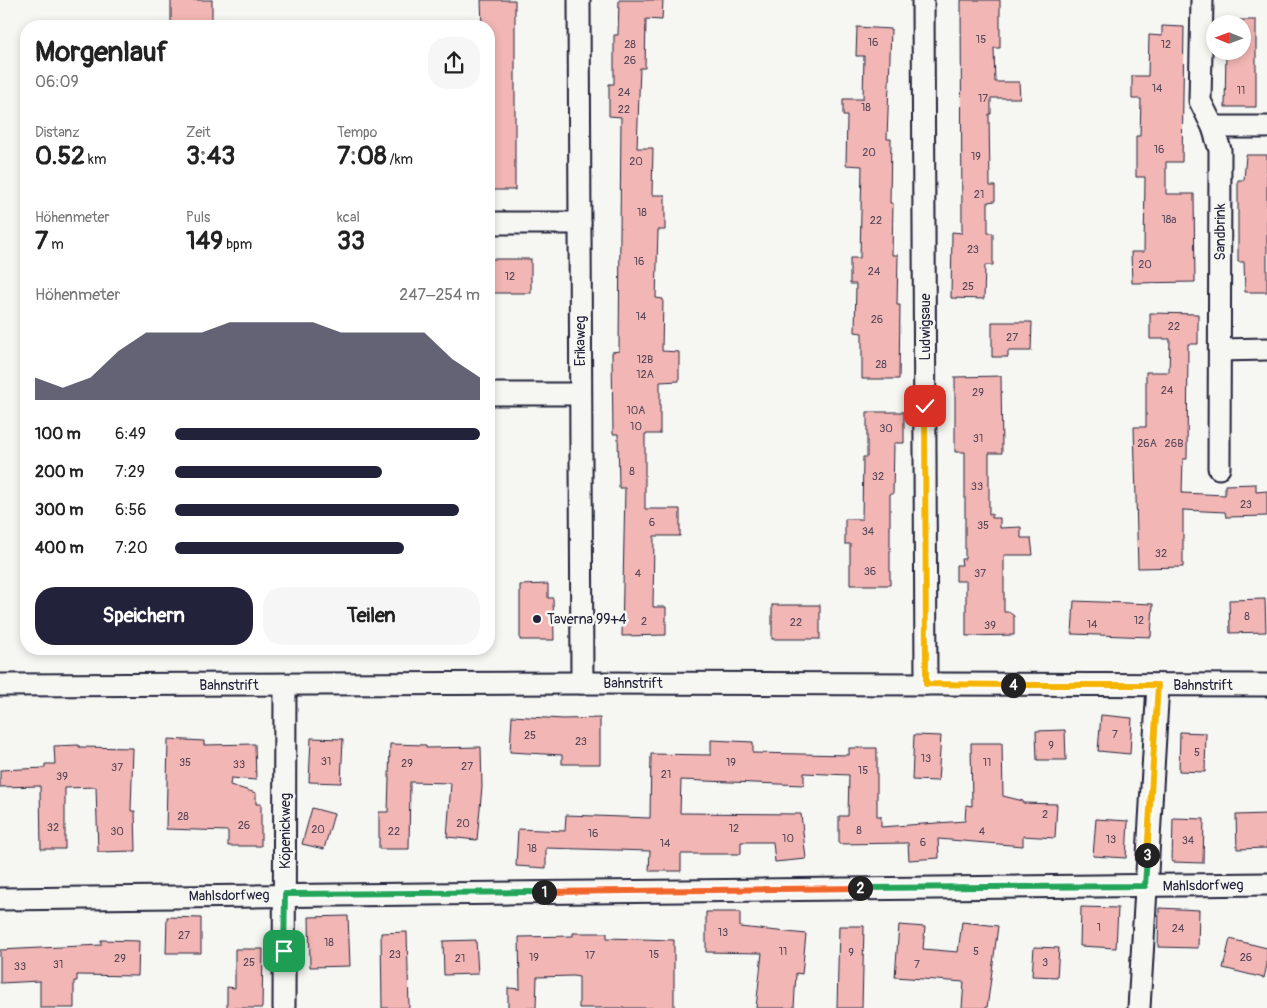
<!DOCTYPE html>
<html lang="de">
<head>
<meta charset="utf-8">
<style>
	:root { --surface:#fff; --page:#f6f6f6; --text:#222; --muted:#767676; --accent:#22223b }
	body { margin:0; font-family:Pangolin,sans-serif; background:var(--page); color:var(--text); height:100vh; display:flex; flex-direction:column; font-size:19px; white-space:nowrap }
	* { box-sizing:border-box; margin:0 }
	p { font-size:16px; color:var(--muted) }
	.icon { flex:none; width:28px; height:28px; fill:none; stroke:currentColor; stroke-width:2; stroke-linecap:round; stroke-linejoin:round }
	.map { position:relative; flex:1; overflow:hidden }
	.panel { position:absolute; left:20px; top:20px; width:475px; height:635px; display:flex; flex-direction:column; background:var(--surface); border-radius:20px; box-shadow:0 2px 8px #0003 }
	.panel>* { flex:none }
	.needle { width:32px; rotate:271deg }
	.fabs { position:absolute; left:1206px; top:15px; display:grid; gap:10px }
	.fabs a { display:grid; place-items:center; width:45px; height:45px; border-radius:50%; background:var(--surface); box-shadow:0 2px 8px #0003; font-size:25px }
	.pin { position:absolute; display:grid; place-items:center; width:42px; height:42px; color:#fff; margin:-21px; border-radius:10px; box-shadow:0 2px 8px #0006 }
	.km { position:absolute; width:25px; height:25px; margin:-12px; border-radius:50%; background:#222; color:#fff; font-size:14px; line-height:25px; text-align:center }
	.round { display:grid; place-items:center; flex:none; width:52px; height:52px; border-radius:20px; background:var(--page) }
	.head { display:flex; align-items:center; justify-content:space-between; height:85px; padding:0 15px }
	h1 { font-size:28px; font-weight:700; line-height:38px }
	.stats { display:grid; grid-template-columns:repeat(3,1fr); gap:8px; height:85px; padding:5px 15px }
	.stats div { display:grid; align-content:center }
	.stats b { font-size:25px; font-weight:700 }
	.stats small { font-size:14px; font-weight:400 }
	.stats p { font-size:14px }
	.chart { height:140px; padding:10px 15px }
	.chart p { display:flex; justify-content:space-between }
	.chart svg { width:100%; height:90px; margin-top:5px; fill:var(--accent); opacity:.7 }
	.action { display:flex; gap:10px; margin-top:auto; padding:10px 15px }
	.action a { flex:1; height:58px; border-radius:20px; background:var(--accent); color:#fff; font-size:20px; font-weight:700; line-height:58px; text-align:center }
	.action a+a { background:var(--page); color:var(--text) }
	ul { padding:0 15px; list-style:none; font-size:16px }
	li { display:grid; grid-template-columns:80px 60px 1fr; align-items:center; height:38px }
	li i { height:12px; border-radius:6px; background:var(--accent) }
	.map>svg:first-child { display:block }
	.building { fill:#f2b6b4; stroke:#22223b }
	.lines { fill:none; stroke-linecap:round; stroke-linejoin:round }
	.minor-casing { stroke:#22223b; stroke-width:25 }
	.minor { stroke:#f6f6f2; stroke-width:21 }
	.split-1-casing { stroke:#fff; stroke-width:10 }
	.split-2-casing { stroke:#fff; stroke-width:10 }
	.split-3-casing { stroke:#fff; stroke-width:10 }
	.split-4-casing { stroke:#fff; stroke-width:10 }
	.split-5-casing { stroke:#fff; stroke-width:10 }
	.split-1 { stroke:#22a559; stroke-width:6 }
	.split-2 { stroke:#f0652b; stroke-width:6 }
	.split-3 { stroke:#22a559; stroke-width:6 }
	.split-4 { stroke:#f5b400; stroke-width:6 }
	.split-5 { stroke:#f5b400; stroke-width:6 }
	.poi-dot { fill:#22223b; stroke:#f6f6f2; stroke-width:2 }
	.labels { text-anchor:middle; stroke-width:5; stroke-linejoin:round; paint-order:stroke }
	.number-label { font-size:11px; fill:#564759 }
	.street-label { font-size:14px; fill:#22223b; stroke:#f6f6f2 }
	.poi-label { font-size:14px; fill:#22223b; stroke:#f6f6f2; text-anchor:start }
</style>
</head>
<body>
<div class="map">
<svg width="1267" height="1008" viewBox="0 0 1267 1008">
	<rect width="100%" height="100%" fill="#f6f6f2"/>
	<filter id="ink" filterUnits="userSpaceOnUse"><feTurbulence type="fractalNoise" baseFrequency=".02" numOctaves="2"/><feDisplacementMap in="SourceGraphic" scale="10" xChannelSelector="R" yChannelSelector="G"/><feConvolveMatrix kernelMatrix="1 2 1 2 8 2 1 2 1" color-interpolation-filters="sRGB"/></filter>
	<g filter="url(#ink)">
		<g class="building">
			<rect x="171" y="0" width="41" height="26"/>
			<polygon points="481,0 515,0 515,190 489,190 489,26 482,26"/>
			<polygon points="619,0 663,0 662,20 646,19 645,68 640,68 637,148 653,148 652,195 665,195 665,230 658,230 656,298 663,299 662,351 679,352 679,381 660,382 660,434 645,434 645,509 680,509 680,536 654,536 653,607 666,607 666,635 622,636 625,488 619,488 618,434 613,434 612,352 619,351 621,117 609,116 609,84 614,84 614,35 618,35"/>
			<polygon points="961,0 1000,0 1000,48 994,48 995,82 1019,82 1020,98 991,98 991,114 989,114 990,186 995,186 995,201 988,202 988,233 993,233 993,265 985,265 984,299 951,298 952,232 962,233"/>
			<polygon points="1226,20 1256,20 1256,107 1225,107 1226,51 1242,51 1242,24 1226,24"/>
			<polygon points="1162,26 1184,27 1182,162 1166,162 1166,194 1194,194 1195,282 1132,283 1131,252 1144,252 1145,177 1136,177 1136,136 1140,136 1141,99 1132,99 1132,76 1148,76 1149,35 1162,36"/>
			<polygon points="857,27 891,29 887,139 891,139 890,203 893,203 892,255 898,255 897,305 900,305 899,379 862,379 862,333 855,332 856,284 850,284 850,258 860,258 862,166 846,165 847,116 843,116 843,99 863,99 864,56 856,56"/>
			<polygon points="1246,155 1267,155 1267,292 1245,292 1244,262 1238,262 1238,180 1244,180"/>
			<rect x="489" y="259" width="42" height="34"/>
			<polygon points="1150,313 1198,314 1198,344 1188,344 1187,459 1183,459 1182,493 1225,495 1225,485 1256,484 1256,492 1267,491 1267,516 1226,517 1225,512 1183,510 1183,567 1138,568 1134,427 1146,427 1146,372 1169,372 1170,339 1150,339"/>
			<polygon points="992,322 1032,322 1031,351 1008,351 1008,357 992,357"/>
			<polygon points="1001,376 1002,453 989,453 989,514 992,514 992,518 1000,518 1000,528 1021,527 1021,538 1031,538 1033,555 1004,555 1004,612 1009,612 1014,616 1014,635 966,636 966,581 956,581 956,565 962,565 961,559 965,559 965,452 955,452 955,377"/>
			<polygon points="867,412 904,412 904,443 894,443 893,494 890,494 890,585 850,585 850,544 845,544 845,519 862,519 863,457 867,457"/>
			<polygon points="548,584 548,598 553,598 554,640 520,640 520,585"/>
			<polygon points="1265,599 1266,632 1230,633 1229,600"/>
			<polygon points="1074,601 1153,604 1151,637 1072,634"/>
			<rect x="772" y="605" width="48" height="34"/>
			<polygon points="1101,715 1132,718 1130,754 1098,751"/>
			<polygon points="512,716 563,719 600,718 600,764 562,764 562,755 510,752"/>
			<polygon points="1065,730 1066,760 1037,760 1036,731"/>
			<polygon points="1180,732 1206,733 1205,772 1179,771"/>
			<polygon points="914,735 941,736 938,781 912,780"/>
			<polygon points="311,738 343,739 341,783 309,782"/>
			<polygon points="168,739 204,741 204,745 255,744 256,780 231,778 230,785 256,793 256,804 261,804 261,846 228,846 228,831 166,829"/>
			<polygon points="711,740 753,742 753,753 849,755 849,748 877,748 877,816 881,816 881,827 965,821 966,805 972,806 971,743 1002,743 1003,796 1023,801 1023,803 1057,804 1055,838 1023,836 1023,846 938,839 939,858 909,860 908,843 839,844 839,816 848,816 849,775 804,773 804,785 681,780 680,813 801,814 806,859 775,862 773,842 741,842 741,854 681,854 681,871 649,871 650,851 546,848 546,868 516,866 518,829 565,831 566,815 650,818 651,754 711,755"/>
			<polygon points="390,744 426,745 426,748 481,747 482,787 477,840 447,837 451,783 410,782 409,849 379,849 379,812 388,812"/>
			<polygon points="79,745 79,747 133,748 131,811 135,811 136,851 98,852 96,787 65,788 65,849 41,849 40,786 0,787 0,770 45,768 45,764 55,764 54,746"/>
			<polygon points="312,808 334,814 324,849 302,844"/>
			<polygon points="1267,814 1267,848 1237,849 1236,815"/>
			<polygon points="1173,818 1204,819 1203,863 1172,862"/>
			<polygon points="1096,819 1128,821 1126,858 1093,856"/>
			<polygon points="1081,907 1118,908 1116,948 1080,946"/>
			<polygon points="1159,908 1199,910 1198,948 1158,947"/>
			<polygon points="706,912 740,912 740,927 806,934 802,974 796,973 794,1008 756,1008 762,953 706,952"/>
			<polygon points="348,916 350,966 310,967 309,917"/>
			<polygon points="167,917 201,918 201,953 166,953"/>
			<polygon points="962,922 998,926 987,1008 962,1008 964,982 895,977 899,925 925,927 923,949 958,952"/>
			<polygon points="839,926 864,926 862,1008 837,1008"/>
			<polygon points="407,932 409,1008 382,1008 381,933"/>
			<polygon points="573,933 607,933 607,938 674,940 674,1008 579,1008 579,977 573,976 537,977 536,1008 508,1008 508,988 520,989 519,937 573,936"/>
			<polygon points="1230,939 1267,948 1267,965 1264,978 1223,968"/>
			<polygon points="101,940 139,941 138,976 77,975 77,981 74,981 74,1008 40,1008 40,981 0,983 0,950 101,945"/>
			<polygon points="476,940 478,974 444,975 443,941"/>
			<polygon points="1034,947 1059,948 1057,977 1032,976"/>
			<polygon points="235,949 263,949 262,1008 227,1008 227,987 235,988"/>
		</g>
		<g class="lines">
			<defs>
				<g id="minor">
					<polyline points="579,0 582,683"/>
					<polyline points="923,0 926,684"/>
					<polyline points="1202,0 1200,101 1213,127 1220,150 1219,468"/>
					<polyline points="1213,127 1267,127"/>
					<polyline points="489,223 580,223"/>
					<polyline points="1220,350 1267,349"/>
					<polyline points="489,394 580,394"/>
					<polyline points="0,685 582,683 1267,685"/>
					<polyline points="0,899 1267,884"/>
					<polyline points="284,1008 285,685"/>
					<polyline points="1139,1008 1158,685"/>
				</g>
			</defs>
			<use href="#minor" class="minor-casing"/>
			<use href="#minor" class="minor"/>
		</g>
	</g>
	<g class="lines" filter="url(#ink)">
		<defs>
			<polyline id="split-1" points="284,951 285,894 544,892"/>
			<polyline id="split-2" points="544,892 860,888"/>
			<polyline id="split-3" points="860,888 1145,886 1147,855"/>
			<polyline id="split-4" points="1013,685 1158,685 1147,855"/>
			<polyline id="split-5" points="925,406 926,684 1013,685"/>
		</defs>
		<use href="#split-1" class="split-1-casing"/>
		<use href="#split-2" class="split-2-casing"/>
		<use href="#split-3" class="split-3-casing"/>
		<use href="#split-4" class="split-4-casing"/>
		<use href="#split-5" class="split-5-casing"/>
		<use href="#split-1" class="split-1"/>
		<use href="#split-2" class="split-2"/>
		<use href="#split-3" class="split-3"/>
		<use href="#split-4" class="split-4"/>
		<use href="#split-5" class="split-5"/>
	</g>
	<circle class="poi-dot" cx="537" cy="619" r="5"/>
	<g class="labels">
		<g class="number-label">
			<text x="981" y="43">15</text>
			<text x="873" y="46">16</text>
			<text x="630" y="48">28</text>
			<text x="1166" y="48">12</text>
			<text x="630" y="64">26</text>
			<text x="1157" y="92">14</text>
			<text x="1241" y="94">11</text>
			<text x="624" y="96">24</text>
			<text x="983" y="102">17</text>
			<text x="866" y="111">18</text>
			<text x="624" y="113">22</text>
			<text x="1159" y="153">16</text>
			<text x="869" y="156">20</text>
			<text x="976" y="160">19</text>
			<text x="636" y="165">20</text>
			<text x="979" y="198">21</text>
			<text x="642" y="216">18</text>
			<text x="1169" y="223">18a</text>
			<text x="876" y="224">22</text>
			<text x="973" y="253">23</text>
			<text x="639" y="265">16</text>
			<text x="1145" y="268">20</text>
			<text x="874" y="275">24</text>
			<text x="510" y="280">12</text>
			<text x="968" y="290">25</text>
			<text x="641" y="320">14</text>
			<text x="877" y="323">26</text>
			<text x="1174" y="330">22</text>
			<text x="1012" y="341">27</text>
			<text x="645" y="363">12B</text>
			<text x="881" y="368">28</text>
			<text x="645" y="378">12A</text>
			<text x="1167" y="394">24</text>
			<text x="978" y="396">29</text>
			<text x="636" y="414">10A</text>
			<text x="636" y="430">10</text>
			<text x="886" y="432">30</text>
			<text x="978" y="442">31</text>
			<text x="1147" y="447">26A</text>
			<text x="1174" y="447">26B</text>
			<text x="632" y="475">8</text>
			<text x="878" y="480">32</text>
			<text x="977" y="490">33</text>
			<text x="1246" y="508">23</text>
			<text x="652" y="526">6</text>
			<text x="983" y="529">35</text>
			<text x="868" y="535">34</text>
			<text x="1161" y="557">32</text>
			<text x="870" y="575">36</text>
			<text x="638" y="577">4</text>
			<text x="980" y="577">37</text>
			<text x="1247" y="620">8</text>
			<text x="1139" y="624">12</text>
			<text x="644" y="625">2</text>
			<text x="796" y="626">22</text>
			<text x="1092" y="628">14</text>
			<text x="990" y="629">39</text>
			<text x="1115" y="738">7</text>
			<text x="530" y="739">25</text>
			<text x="581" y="745">23</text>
			<text x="1051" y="749">9</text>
			<text x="1197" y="756">5</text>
			<text x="926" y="762">13</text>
			<text x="326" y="765">31</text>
			<text x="185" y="766">35</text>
			<text x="731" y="766">19</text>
			<text x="987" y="766">11</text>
			<text x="407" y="767">29</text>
			<text x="239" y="768">33</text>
			<text x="467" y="770">27</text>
			<text x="117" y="771">37</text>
			<text x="863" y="774">15</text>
			<text x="666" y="778">21</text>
			<text x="62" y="780">39</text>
			<text x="1045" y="818">2</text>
			<text x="183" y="820">28</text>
			<text x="463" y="827">20</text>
			<text x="244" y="829">26</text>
			<text x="53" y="831">32</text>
			<text x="734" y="832">12</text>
			<text x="318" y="833">20</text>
			<text x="859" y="834">8</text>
			<text x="117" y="835">30</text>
			<text x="394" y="835">22</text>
			<text x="982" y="835">4</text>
			<text x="593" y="837">16</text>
			<text x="788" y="842">10</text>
			<text x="1111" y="843">13</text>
			<text x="1188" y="844">34</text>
			<text x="923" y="846">6</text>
			<text x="665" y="847">14</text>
			<text x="532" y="852">18</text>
			<text x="1099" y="931">1</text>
			<text x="1178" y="932">24</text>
			<text x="723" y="936">13</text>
			<text x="184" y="939">27</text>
			<text x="329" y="946">18</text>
			<text x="783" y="955">11</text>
			<text x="976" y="955">5</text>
			<text x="851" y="956">9</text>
			<text x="395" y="958">23</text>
			<text x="654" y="958">15</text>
			<text x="590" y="959">17</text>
			<text x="534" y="961">19</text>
			<text x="1246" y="961">26</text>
			<text x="120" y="962">29</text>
			<text x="460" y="962">21</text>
			<text x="249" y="966">25</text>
			<text x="1045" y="966">3</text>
			<text x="58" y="968">31</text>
			<text x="917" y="968">7</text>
			<text x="20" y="970">33</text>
		</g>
		<g class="street-label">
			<text transform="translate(1220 232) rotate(-90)" y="5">Sandbrink</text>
			<text transform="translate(925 327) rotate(-90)" y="5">Ludwigsaue</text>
			<text transform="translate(580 341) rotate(-90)" y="5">Erikaweg</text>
			<text x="633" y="688">Bahnstrift</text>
			<text x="229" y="690">Bahnstrift</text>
			<text x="1203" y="690">Bahnstrift</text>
			<text transform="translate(285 831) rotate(-90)" y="5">Köpenickweg</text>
			<text transform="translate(1203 885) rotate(-1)" y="5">Mahlsdorfweg</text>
			<text transform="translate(229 895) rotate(-1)" y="5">Mahlsdorfweg</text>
		</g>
		<g class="poi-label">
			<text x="547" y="624">Taverna 99+4</text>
		</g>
	</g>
</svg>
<div class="fabs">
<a><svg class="needle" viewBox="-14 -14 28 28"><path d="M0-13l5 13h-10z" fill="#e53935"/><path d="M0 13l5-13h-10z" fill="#767676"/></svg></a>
</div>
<div class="pin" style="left:284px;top:951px;background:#1e9e55"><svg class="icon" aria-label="arrive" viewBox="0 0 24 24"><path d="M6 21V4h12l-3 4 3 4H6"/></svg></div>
<div class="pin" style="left:925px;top:406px;background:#d93025"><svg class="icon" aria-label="check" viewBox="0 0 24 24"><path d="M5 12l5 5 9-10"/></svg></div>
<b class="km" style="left:544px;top:892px">1</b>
<b class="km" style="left:860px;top:888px">2</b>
<b class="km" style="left:1147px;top:855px">3</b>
<b class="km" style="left:1013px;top:685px">4</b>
<section class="panel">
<div class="head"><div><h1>Morgenlauf</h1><p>06:09</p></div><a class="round"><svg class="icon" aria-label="share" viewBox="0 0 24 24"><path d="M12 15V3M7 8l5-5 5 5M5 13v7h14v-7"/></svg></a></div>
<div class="stats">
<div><p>Distanz</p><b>0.52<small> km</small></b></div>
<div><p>Zeit</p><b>3:43</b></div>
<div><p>Tempo</p><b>7:08<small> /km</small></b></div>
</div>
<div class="stats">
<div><p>Höhenmeter</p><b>7<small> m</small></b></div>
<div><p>Puls</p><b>149<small> bpm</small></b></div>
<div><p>kcal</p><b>33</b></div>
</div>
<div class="chart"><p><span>Höhenmeter</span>247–254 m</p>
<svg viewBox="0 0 160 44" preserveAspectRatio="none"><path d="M0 44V33L10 38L20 33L30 20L40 11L50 11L60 11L70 6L80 6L90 6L100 6L110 11L120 11L130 11L140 11L150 24L160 33V44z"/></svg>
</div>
<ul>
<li><b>100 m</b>6:49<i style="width:100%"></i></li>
<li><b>200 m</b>7:29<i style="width:68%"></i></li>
<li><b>300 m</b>6:56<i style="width:93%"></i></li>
<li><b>400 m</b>7:20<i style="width:75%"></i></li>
</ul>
<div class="action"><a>Speichern</a><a>Teilen</a></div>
</section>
</div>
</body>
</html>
